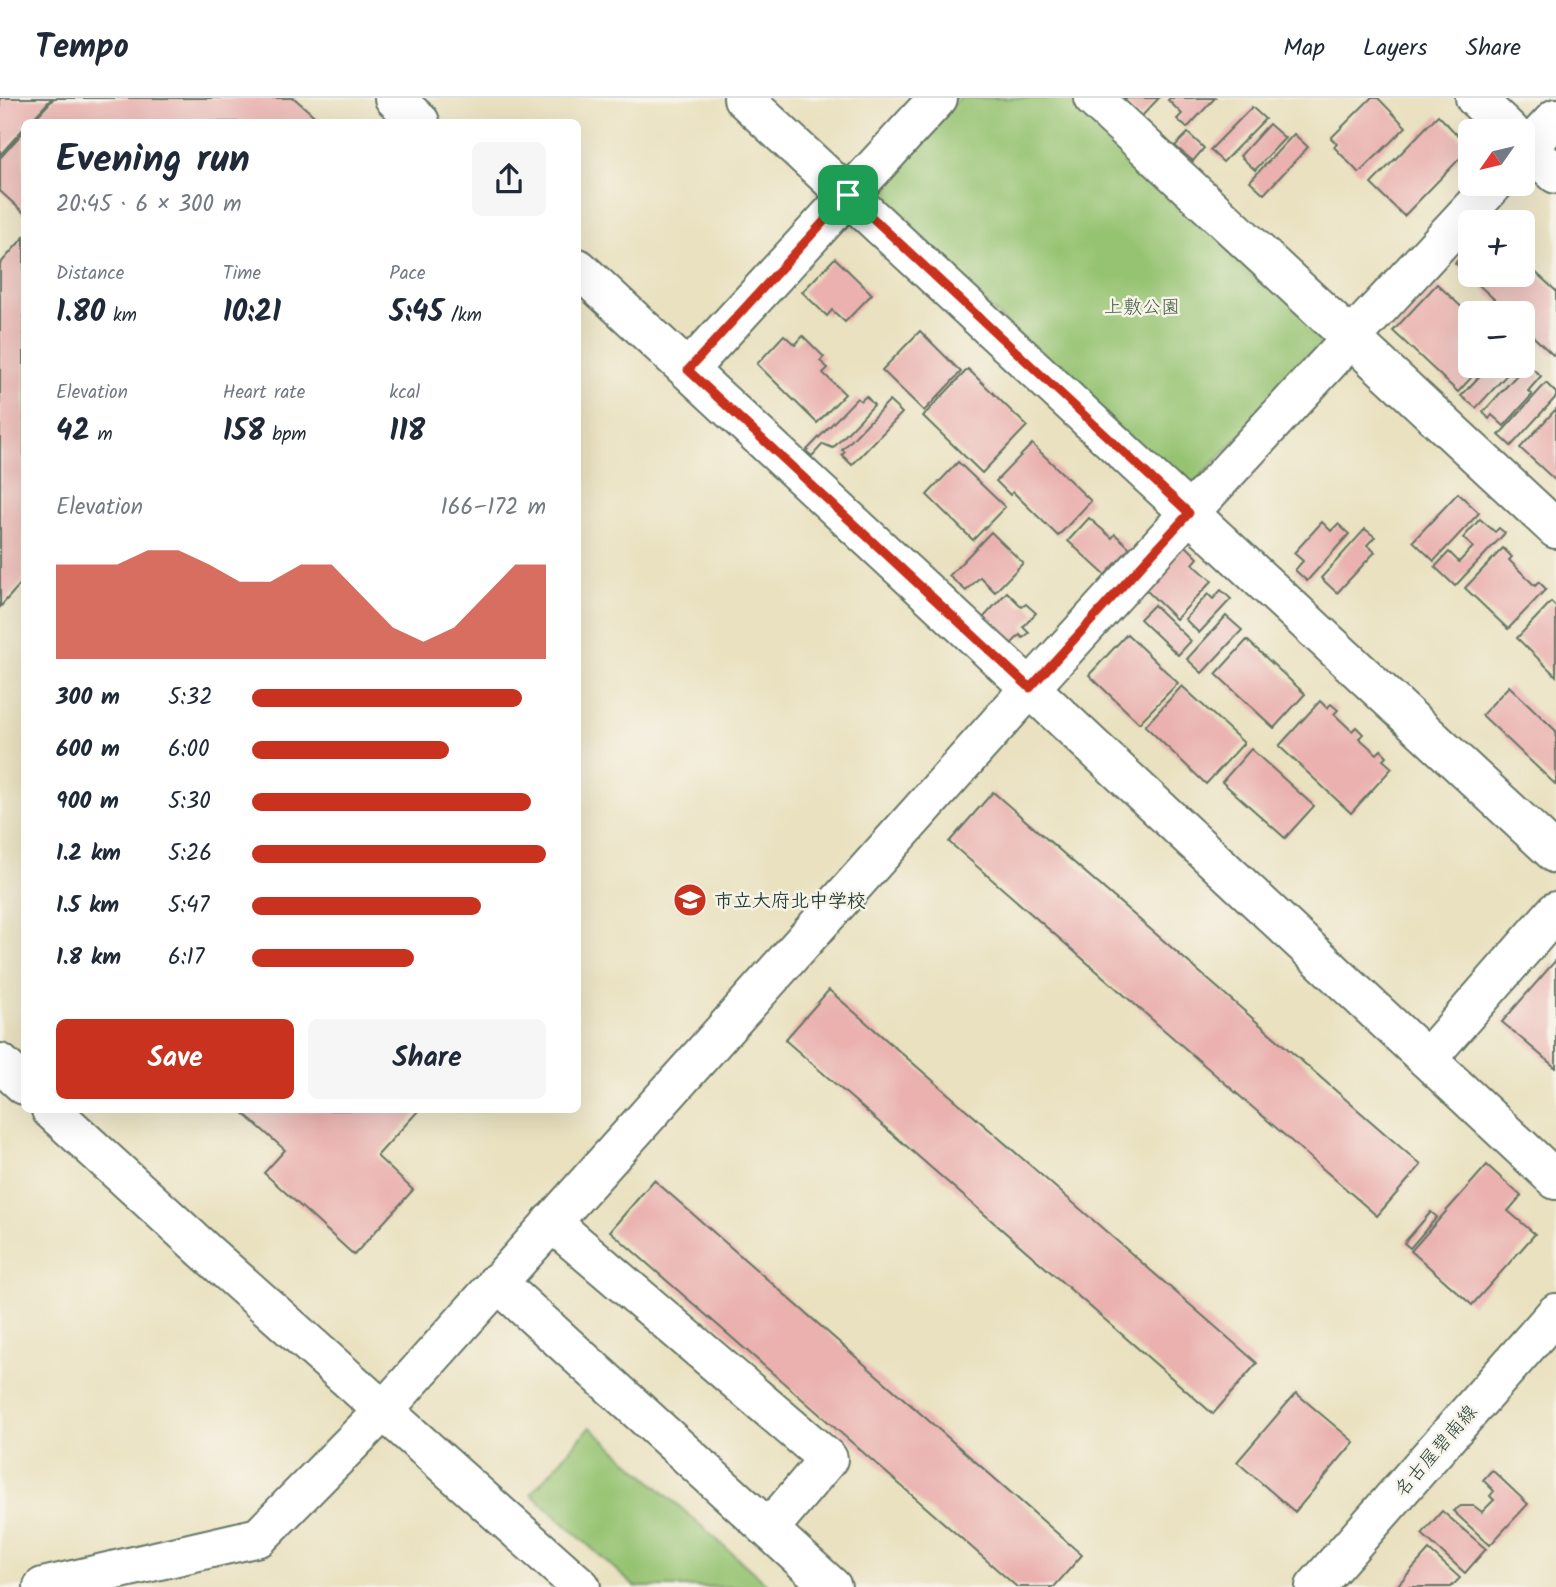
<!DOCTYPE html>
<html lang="en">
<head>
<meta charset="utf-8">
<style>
	:root { --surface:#fff; --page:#f6f6f7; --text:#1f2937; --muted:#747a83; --line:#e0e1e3; --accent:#c8321e }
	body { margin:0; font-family:Kalam,"Klee One",sans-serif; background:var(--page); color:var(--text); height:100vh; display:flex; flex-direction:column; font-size:26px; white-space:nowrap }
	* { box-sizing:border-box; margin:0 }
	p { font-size:23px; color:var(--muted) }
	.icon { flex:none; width:38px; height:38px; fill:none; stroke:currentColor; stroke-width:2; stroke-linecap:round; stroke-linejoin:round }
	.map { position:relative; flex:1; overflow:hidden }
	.details { position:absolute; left:21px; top:21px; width:560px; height:994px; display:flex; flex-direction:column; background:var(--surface); border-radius:10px; box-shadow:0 7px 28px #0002 }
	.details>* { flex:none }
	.needle { width:46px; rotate:236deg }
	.controls { position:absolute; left:1458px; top:21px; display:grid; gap:14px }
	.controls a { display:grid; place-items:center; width:77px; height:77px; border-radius:10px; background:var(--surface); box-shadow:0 7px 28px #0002; font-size:35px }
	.pin { position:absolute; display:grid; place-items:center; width:60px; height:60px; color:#fff; margin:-30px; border-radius:14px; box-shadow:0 4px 10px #0006 }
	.round { display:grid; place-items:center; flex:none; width:74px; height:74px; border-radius:10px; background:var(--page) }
	.summary { display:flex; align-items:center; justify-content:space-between; height:119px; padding:0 35px }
	h1 { font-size:38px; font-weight:700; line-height:52px }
	.stats { display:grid; grid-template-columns:repeat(3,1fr); gap:10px; height:119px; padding:7px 35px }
	.stats div { display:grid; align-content:center }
	.stats b { font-size:30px; font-weight:700 }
	.stats small { font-size:19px; font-weight:400 }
	.stats p { font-size:19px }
	.chart { height:196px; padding:14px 35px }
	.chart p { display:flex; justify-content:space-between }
	.chart svg { width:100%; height:126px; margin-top:7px; fill:var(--accent); opacity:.7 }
	.primary-button { display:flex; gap:14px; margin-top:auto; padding:14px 35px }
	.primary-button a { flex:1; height:80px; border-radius:10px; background:var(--accent); color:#fff; font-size:28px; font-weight:700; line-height:80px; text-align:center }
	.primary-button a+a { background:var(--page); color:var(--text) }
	ul { padding:0 35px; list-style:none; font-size:23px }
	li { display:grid; grid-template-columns:112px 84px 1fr; align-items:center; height:52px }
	li i { height:18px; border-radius:9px; background:var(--accent) }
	header { display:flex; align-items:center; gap:42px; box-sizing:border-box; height:98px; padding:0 35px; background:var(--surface); border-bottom:2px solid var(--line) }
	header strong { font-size:33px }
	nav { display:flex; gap:38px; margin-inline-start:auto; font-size:24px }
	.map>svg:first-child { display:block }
	.green { fill:#95c371; stroke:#5a8052; stroke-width:2 }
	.building { fill:#eab1af }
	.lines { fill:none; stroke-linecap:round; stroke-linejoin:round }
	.minor-casing { stroke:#667665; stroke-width:42 }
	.major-casing { stroke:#667665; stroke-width:42 }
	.minor { stroke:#fff; stroke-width:38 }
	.major { stroke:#fff; stroke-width:38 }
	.route-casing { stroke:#fff; stroke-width:14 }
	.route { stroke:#c8321e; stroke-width:9 }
	.labels { text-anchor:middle; stroke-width:5; stroke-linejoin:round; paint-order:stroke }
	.park-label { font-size:19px; fill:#3c5e43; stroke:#f7f3e8 }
	.poi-label { font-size:19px; font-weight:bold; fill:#1f3d34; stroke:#f7f3e8; text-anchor:start }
	.street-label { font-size:19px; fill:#1f3d34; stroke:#f7f3e8 }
</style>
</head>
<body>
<header>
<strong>Tempo</strong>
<nav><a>Map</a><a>Layers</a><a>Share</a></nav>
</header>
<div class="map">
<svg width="1556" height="1489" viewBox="0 0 1556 1489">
	<rect width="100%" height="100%" fill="#f7f3e8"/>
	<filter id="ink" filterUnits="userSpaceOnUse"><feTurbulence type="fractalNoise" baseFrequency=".0143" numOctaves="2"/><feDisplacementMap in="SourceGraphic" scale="14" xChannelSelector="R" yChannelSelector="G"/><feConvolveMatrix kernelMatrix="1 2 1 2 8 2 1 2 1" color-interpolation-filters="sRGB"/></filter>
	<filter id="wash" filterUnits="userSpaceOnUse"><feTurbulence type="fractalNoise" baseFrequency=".00686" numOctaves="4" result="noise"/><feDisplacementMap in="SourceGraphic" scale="28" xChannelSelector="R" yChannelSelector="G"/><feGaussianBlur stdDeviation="1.57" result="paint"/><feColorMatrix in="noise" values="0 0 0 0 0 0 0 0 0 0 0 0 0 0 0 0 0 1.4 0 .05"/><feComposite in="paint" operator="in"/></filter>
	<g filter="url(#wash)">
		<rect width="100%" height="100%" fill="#e9e1bf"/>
		<g class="green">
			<polygon points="959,0 1074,0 1323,233 1324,249 1194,386 1179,387 878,105 876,89"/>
			<polygon points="590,1329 770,1489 635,1489 531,1396"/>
		</g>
		<g id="blocks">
			<g class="building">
				<polygon points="0,0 52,0 30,24 24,24 24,30 0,57"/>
				<polygon points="54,0 294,0 321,24 32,24"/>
				<polygon points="1119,0 1159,0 1140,20"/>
				<polygon points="1170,0 1215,0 1187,30 1177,21 1182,16 1168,2"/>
				<polygon points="1371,0 1378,0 1406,29 1359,75 1334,49 1337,46 1331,40"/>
				<polygon points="1252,9 1265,21 1223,64 1210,52"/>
				<polygon points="1438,17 1470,50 1404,118 1371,86"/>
				<polygon points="1269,26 1285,40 1255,72 1240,58"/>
				<polygon points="24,33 24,115 0,93 0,60"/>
				<polygon points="1188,35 1204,50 1193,63 1175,48"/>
				<polygon points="1294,36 1308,49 1264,96 1250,83"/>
				<polygon points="24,139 24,482 0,509 0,166"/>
				<polygon points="1470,149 1470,177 1522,177 1522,162 1556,193 1556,254 1553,257 1522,228 1522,215 1509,215 1455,165"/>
				<polygon points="835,160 872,196 845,224 832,212 827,218 802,194"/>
				<polygon points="1437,186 1470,217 1470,268 1482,268 1458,294 1393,233"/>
				<polygon points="920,233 961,274 924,313 882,272"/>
				<polygon points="784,237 795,247 803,238 824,259 820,263 828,270 823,275 845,296 817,325 757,266"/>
				<polygon points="1527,266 1541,278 1528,293 1532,297 1504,328 1492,317 1489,321 1483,314"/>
				<polygon points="1489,268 1515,268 1476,310 1461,298"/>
				<polygon points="968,271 1027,328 982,375 923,318"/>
				<polygon points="1546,285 1556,295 1556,299 1511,348 1499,337"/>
				<polygon points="866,298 874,307 833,350 823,346 812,358 806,353 857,300 861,303"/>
				<polygon points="889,303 902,315 852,367 842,357 845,354 842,352"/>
				<polygon points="1556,311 1556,383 1520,350"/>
				<polygon points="1032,346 1091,403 1058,438 1013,394 1010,397 996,383"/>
				<polygon points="958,364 1005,409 973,442 927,397"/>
				<polygon points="1458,395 1479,415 1434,463 1413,443"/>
				<polygon points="1089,420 1112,440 1115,436 1130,450 1105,477 1068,443"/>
				<polygon points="1480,421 1495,434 1499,430 1505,435 1455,488 1435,469 1449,454 1459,464 1473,449 1463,440"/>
				<polygon points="1322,424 1331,433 1338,426 1349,436 1307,483 1295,472 1303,463 1294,455"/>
				<polygon points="1365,431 1375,439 1367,447 1375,454 1337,495 1321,480"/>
				<polygon points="991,434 1023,465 995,494 980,479 966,493 949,478"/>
				<polygon points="1185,447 1198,460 1193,466 1212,483 1176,521 1144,490"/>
				<polygon points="1503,450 1512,459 1509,462 1535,488 1539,484 1546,491 1508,531 1465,490"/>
				<polygon points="1221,492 1231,501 1199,535 1185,521 1208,496 1213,501"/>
				<polygon points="1007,494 1022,509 1026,506 1036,515 1023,529 1029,535 1023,540 1020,537 1011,546 983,520"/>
				<polygon points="1551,504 1556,509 1556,578 1517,540"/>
				<polygon points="1154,507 1191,543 1178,557 1140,521"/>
				<polygon points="1226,518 1242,532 1202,575 1187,561"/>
				<polygon points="1127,536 1178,585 1139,625 1089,577"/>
				<polygon points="1247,542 1305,596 1274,630 1216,576"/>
				<polygon points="1182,588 1244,645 1206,686 1145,628"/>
				<polygon points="1509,588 1556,633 1556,687 1482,617"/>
				<polygon points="1320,603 1327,610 1331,606 1338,612 1334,616 1352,633 1356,629 1363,636 1359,640 1377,656 1381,652 1387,658 1383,662 1392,670 1351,715 1279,648"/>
				<polygon points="1251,651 1314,708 1285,740 1222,684"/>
				<polygon points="993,694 1421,1067 1377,1118 949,744"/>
				<polygon points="1556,862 1556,970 1502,924"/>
				<polygon points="829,892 1257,1265 1213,1316 785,942"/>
				<polygon points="240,1012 419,1012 377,1058 413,1092 354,1157 264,1075 285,1052"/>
				<polygon points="1487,1067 1521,1098 1508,1113 1535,1136 1472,1207 1411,1153"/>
				<polygon points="654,1082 1082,1457 1054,1489 1017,1489 610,1133"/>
				<polygon points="1431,1114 1437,1119 1410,1150 1404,1145"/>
				<polygon points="1296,1295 1354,1344 1295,1414 1237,1364"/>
				<polygon points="1492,1372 1528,1406 1490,1447 1453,1413 1461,1408 1474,1408 1482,1414 1494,1402 1490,1398 1494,1393 1483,1382"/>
				<polygon points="1442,1413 1486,1451 1465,1475 1422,1436"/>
				<polygon points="1429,1452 1460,1480 1451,1489 1396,1489"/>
			</g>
		</g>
	</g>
	<g filter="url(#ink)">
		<use href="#blocks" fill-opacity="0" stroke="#667665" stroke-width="2"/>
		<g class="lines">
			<defs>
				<g id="minor">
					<polyline points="394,0 420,24"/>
					<polyline points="743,0 1556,756"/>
					<polyline points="1093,0 1556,431"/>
					<polyline points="1475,0 1510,33"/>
					<polyline points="1522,45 1556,76"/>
					<polyline points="1522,56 1556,20"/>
					<polyline points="578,170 1030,590 1556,1082"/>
					<polyline points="688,272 938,0"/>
					<polyline points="1427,961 1556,813"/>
					<polyline points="0,965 24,987"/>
					<polyline points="51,1012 207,1155 581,1489"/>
					<polyline points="551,1124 828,1361 769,1431"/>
					<polyline points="497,1184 832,1489"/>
					<polyline points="43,1489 259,1439 384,1312 1030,590 1189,415 1494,86"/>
				</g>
				<polyline id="major" points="1315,1489 1556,1215"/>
			</defs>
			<use href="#minor" class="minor-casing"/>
			<use href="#major" class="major-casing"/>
			<use href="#minor" class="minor"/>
			<use href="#major" class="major"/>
		</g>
	</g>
	<g class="lines" filter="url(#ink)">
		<defs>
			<polygon id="route" points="848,97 1189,415 1030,590 688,272"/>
		</defs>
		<use href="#route" class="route-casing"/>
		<use href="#route" class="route"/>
	</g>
	<defs>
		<symbol id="school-disc" viewBox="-11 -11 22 22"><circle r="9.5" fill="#c8321e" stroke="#f7f3e8"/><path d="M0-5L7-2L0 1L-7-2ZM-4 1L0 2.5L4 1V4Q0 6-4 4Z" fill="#fff"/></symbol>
	</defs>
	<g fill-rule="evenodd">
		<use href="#school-disc" x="671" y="783" width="38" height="38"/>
	</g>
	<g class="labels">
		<g class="park-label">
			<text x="1142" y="215">上敷公園</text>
		</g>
		<g class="poi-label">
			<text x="714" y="809">市立大府北中学校</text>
		</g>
		<g class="street-label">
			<text transform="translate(1435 1352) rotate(-49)" y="7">名古屋碧南線</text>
		</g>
	</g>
</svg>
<div class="controls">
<a><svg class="needle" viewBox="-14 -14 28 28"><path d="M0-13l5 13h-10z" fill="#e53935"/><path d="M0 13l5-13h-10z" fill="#747a83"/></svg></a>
<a>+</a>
<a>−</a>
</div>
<div class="pin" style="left:848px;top:97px;background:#1e9e55"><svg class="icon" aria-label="arrive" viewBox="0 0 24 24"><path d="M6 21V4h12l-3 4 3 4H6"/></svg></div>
<section class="details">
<div class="summary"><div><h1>Evening run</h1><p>20:45 · 6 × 300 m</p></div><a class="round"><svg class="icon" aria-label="share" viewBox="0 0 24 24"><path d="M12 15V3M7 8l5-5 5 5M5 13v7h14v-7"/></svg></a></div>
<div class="stats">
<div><p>Distance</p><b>1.80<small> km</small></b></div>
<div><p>Time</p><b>10:21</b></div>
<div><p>Pace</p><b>5:45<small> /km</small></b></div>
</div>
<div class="stats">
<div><p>Elevation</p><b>42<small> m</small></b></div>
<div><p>Heart rate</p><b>158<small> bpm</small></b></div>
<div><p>kcal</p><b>118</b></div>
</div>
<div class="chart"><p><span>Elevation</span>166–172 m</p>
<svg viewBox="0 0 160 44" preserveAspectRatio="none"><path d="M0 44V11L10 11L20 11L30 6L40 6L50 11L60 17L70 17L80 11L90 11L100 22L110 33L120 38L130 33L140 22L150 11L160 11V44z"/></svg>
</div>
<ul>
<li><b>300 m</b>5:32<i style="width:92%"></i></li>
<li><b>600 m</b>6:00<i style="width:67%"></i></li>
<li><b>900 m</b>5:30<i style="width:95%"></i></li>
<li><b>1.2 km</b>5:26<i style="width:100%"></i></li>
<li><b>1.5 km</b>5:47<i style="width:78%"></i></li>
<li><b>1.8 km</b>6:17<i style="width:55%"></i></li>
</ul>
<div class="primary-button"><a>Save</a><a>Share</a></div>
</section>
</div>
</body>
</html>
